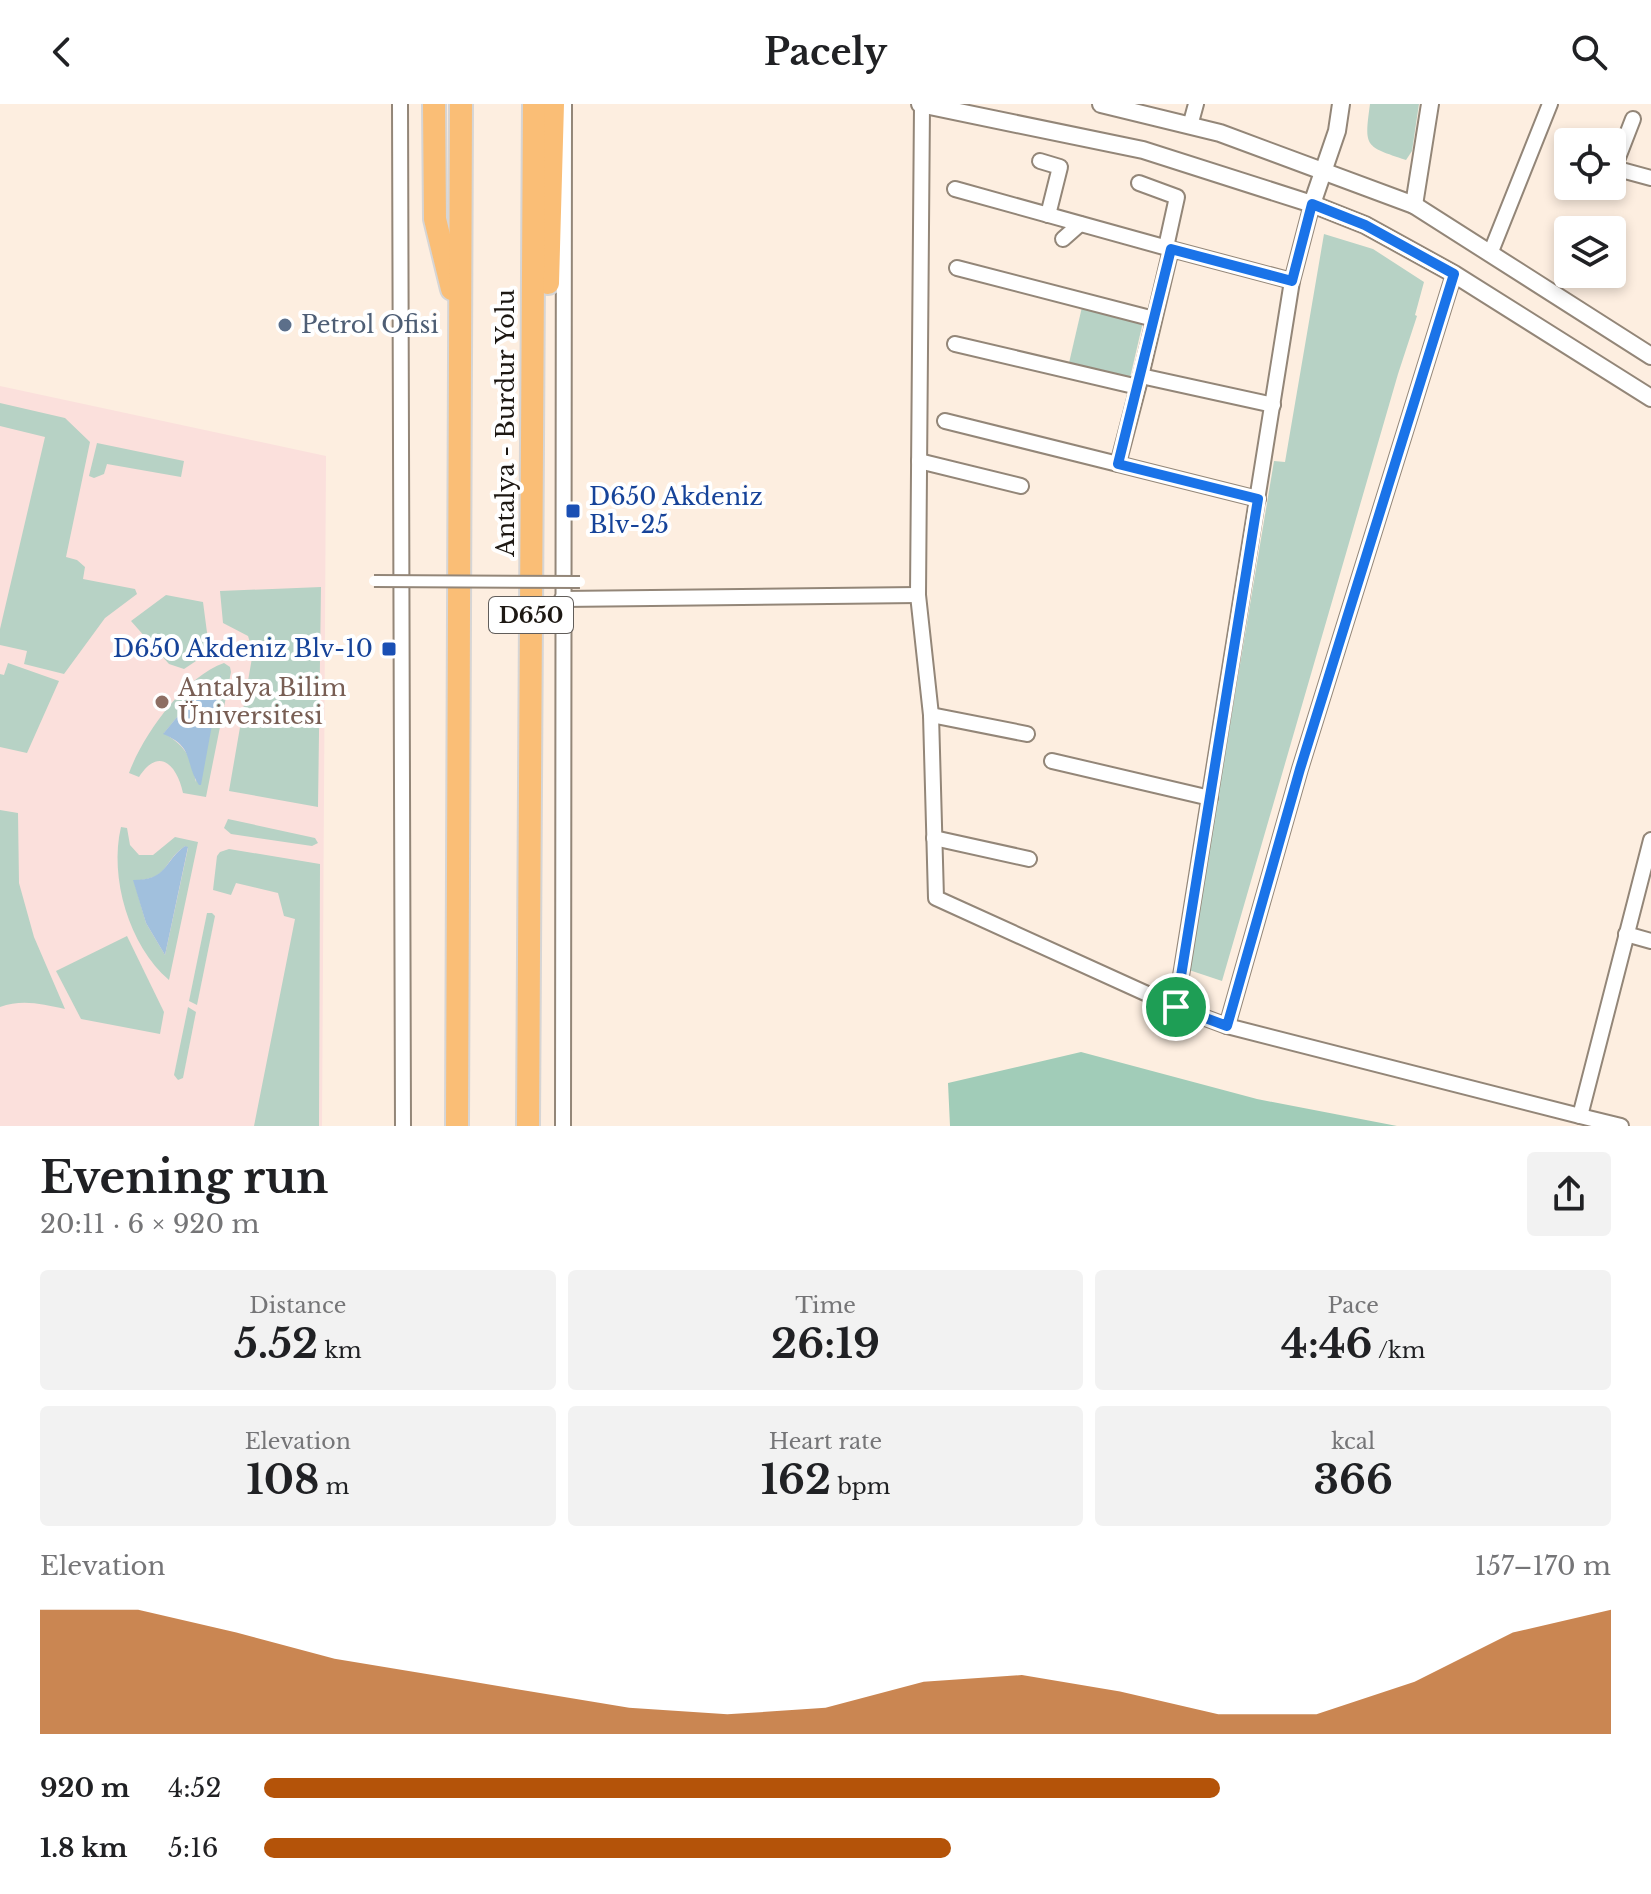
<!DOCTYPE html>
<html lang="en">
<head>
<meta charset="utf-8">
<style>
	:root { --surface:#fff; --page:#f2f2f2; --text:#202124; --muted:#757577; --accent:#b45309 }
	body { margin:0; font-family:"Libre Baskerville",serif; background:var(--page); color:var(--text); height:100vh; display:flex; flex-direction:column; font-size:30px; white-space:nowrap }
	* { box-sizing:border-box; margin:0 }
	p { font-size:26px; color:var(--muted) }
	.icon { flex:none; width:44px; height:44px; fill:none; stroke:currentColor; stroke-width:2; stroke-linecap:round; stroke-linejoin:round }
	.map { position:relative; height:1022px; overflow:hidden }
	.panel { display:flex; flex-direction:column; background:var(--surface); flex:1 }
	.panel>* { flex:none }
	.fabs { position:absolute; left:1554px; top:24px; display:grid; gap:16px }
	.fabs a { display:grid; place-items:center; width:72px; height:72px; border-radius:8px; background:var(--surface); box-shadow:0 4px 12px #0003; font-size:40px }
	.pin { position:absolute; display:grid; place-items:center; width:68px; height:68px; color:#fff; margin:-34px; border:4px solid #fff; border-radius:50%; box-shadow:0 2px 8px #0007 }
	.round { display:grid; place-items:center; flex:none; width:84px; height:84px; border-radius:8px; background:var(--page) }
	.head { display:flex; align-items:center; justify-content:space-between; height:136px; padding:0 40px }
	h1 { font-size:44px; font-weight:800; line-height:60px }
	.figures { display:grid; grid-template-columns:repeat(3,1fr); gap:12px; height:136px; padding:8px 40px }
	.figures div { display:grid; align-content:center; border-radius:8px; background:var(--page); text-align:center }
	.figures b { font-size:40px; font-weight:800 }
	.figures small { font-size:22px; font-weight:400 }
	.figures p { font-size:22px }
	.chart { height:224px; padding:16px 40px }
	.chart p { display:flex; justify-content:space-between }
	.chart svg { width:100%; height:144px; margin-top:8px; fill:var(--accent); opacity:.7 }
	ul { padding:0 40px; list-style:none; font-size:26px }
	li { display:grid; grid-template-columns:128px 96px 1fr; align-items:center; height:60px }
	li i { height:20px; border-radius:10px; background:var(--accent) }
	header { display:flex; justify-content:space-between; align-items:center; height:104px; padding:0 40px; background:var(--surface); font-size:36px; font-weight:800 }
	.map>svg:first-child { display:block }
	.education { fill:#fbe0dc }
	.green { fill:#b7d2c5; fill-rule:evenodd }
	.forest { fill:#a1ccb8 }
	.water { fill:#a1c0dd }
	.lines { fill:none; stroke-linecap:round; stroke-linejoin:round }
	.minor-casing { stroke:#938678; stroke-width:18 }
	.tertiary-casing { stroke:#938678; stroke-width:20 }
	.trunk-casing { stroke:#d6d5d5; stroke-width:26 }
	.minor { stroke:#fff; stroke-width:14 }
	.tertiary { stroke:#fff; stroke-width:16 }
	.trunk { stroke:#fabe76; stroke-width:22 }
	.pedestrian-bridge-casing { stroke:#938678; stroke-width:14; stroke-linecap:butt }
	.pedestrian-bridge { stroke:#fff; stroke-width:10 }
	.route-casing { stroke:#fff; stroke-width:16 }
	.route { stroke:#1a73e8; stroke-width:10 }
	.service-dot { fill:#5c6f8a; stroke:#fff; stroke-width:3 }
	.transit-dot { fill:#1a4fb4; stroke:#fff; stroke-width:3 }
	.education-dot { fill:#8d6e63; stroke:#fff; stroke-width:3 }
	.labels { text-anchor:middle; stroke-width:8; stroke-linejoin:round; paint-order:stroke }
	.shield { fill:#fff; stroke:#615d5a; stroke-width:2 }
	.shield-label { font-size:22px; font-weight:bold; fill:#1d1813 }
	.service-label { font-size:24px; fill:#4e5e75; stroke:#fff; text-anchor:start }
	.street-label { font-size:24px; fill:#1d1813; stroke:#fff }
	.transit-label { font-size:24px; fill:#164399; stroke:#fff; text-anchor:start }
	.education-label { font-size:24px; fill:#785e54; stroke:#fff; text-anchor:start }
</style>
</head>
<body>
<header><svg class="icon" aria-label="back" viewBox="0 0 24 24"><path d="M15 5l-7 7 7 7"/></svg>Pacely<svg class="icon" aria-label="search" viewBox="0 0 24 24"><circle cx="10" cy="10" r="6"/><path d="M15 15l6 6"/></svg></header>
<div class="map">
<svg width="1651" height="1022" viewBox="0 0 1651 1022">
	<rect width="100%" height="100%" fill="#fdeee0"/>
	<polygon class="education" points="0,282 326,352 322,1022 0,1022"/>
	<g class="green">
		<path d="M 1370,0 L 1419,0 L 1412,47 L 1406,56 C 1365,42 1364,44 1370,0 Z"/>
		<polygon points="1324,130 1373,145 1424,178 1415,211 1417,212 1398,270 1222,877 1189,866 1274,357 1285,358"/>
		<polygon points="1082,203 1143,218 1130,274 1069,259"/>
		<polygon points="0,299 65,314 90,338 66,453 77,456 85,463 83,475 135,485 137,490 105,514 64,570 24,560 27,547 0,541 0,525 45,333 0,322"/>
		<polygon points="97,339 184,357 181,373 107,360 104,370 94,374 89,372"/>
		<polygon points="321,483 318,703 229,687 253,548 248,532 223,519 220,487"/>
		<polygon points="166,491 203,498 208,536 214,545 184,565 169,560 131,517"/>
		<polygon points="8,559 59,577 27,649 0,643 0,570 4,571"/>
		<path d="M 224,559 L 230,563 L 231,568 L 206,693 L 183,689 C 177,661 159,642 139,673 L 129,669 C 143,631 184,573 224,559 ZM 216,575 L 196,678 C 190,651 187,644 164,629 L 192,595 Z"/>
		<path d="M 0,706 L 18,709 L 19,779 L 34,833 L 65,905 C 42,900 22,895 0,903 Z"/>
		<polygon points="228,715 315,734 318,739 312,742 231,730 224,724"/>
		<path d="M 121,723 L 127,724 L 130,741 L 139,751 L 153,751 L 175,733 L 198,738 L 169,876 C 129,842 109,773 121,723 ZM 185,742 L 188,744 L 165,851 L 146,819 L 134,777 C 171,774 161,759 185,742 Z"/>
		<polygon points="229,745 320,760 319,1022 254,1022 295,815 284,812 278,789 236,779 231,791 213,786 217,752 220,748"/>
		<polygon points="207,809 212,809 215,812 197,901 189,897"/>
		<polygon points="127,832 164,908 160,930 81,915 56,867"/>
		<polygon points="188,903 196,908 184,969 183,974 178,976 174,971"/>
	</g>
	<polygon class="forest" points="1081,948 1257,995 1397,1022 950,1022 948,979"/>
	<g class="water">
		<path d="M 221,572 L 201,681 L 199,681 C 184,658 195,643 163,630 L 192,595 Z"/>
		<path d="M 185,742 L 188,743 L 165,851 L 146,819 L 133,776 C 168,776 163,758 185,742 Z"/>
	</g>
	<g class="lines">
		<defs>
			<g id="minor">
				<polyline points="400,0 403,1022"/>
				<polyline points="922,1 918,491 931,611 936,794 1176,903 1227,922 1580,1012 1651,736"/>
				<polyline points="1190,22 1196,0"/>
				<polyline points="1040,57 1060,63 1048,111"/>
				<polyline points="1614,64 1633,15"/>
				<polyline points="1612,69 1614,64 1651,74"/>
				<polyline points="1139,79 1177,93 1166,143"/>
				<polyline points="1605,84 1606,82"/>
				<polyline points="955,85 1171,145"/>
				<polyline points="1063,135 1080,120"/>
				<polyline points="1490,150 1550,0"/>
				<polyline points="957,164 1154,215"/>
				<polyline points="955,240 1138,283"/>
				<polyline points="1141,272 1171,145 1292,177"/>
				<polyline points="945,317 1118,360"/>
				<polyline points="919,357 1021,382"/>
				<polyline points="1258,395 1118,360 1141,272 1273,301"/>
				<polyline points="562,495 918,491"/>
				<polyline points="931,611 1027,630"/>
				<polyline points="1052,657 1210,694"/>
				<polyline points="934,734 1029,755"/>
				<polyline points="1626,830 1651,837"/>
				<polyline points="1176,903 1292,177 1312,100"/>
				<polyline points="1227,922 1300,665 1454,170"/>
				<polyline points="1580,1012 1621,1022"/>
				<polyline points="563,1022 564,0"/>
			</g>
			<g id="tertiary">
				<polyline points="920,0 1143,46 1312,100 1365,121 1454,170 1651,294"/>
				<polyline points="1101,0 1220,29 1414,101 1651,252"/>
				<polyline points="1312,100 1337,27 1341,0"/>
				<polyline points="1414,101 1430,0"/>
			</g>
			<g id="trunk">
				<polyline points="434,0 435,115 452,185"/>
				<polyline points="548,179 553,0"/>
				<polyline points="457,1022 461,0"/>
				<polyline points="528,1022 534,0"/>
			</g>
		</defs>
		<use href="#minor" class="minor-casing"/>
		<use href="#tertiary" class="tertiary-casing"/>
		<use href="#trunk" class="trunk-casing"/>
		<use href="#minor" class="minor"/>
		<use href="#tertiary" class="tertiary"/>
		<use href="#trunk" class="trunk"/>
		<defs>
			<polyline id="pedestrian-bridge" points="374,477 580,478"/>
		</defs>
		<use href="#pedestrian-bridge" class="pedestrian-bridge-casing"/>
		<use href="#pedestrian-bridge" class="pedestrian-bridge"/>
	</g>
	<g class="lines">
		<defs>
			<polygon id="route" points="1312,100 1365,121 1454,170 1300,665 1227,922 1176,903 1258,395 1118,360 1171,145 1292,177"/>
		</defs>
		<use href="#route" class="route-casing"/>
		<use href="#route" class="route"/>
	</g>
	<circle class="service-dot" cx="285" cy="221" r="8"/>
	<g class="transit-dot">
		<rect x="565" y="399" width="16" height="16" rx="4"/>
		<rect x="381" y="537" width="16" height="16" rx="4"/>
	</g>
	<circle class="education-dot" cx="162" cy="598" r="8"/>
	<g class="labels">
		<rect class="shield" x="489" y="493" width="84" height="36" rx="6"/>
		<g class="shield-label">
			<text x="531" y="519">D650</text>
		</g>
		<g class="service-label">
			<text x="301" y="229">Petrol Ofisi</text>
		</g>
		<g class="street-label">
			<text transform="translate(506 319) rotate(-90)" y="8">Antalya - Burdur Yolu</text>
		</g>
		<g class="transit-label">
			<text x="589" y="401">D650 Akdeniz<tspan x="589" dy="28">Blv-25</tspan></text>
			<text x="373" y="553" text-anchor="end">D650 Akdeniz Blv-10</text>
		</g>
		<g class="education-label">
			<text x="178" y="592">Antalya Bilim<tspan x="178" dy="28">Üniversitesi</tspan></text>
		</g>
	</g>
</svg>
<div class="fabs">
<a><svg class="icon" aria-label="locate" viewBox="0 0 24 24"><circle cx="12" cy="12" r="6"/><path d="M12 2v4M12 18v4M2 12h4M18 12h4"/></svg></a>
<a><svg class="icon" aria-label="layers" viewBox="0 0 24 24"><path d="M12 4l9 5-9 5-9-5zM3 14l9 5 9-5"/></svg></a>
</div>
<div class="pin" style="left:1176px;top:903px;background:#1e9e55"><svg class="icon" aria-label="arrive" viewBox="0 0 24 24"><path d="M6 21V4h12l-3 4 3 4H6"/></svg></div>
</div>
<section class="panel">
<div class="head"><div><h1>Evening run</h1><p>20:11 · 6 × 920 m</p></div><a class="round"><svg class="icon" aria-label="share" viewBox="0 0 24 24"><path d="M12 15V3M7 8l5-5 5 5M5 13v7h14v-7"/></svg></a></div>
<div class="figures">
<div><p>Distance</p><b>5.52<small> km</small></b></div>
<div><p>Time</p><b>26:19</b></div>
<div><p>Pace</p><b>4:46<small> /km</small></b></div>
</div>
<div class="figures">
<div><p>Elevation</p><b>108<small> m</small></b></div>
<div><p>Heart rate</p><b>162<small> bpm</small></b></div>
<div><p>kcal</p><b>366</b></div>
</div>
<div class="chart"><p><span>Elevation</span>157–170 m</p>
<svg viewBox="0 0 160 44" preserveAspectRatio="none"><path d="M0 44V6L10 6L20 13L30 21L40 26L50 31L60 36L70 38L80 36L90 28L100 26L110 31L120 38L130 38L140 28L150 13L160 6V44z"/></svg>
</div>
<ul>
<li><b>920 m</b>4:52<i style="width:71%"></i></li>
<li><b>1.8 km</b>5:16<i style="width:51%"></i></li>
</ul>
</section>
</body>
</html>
